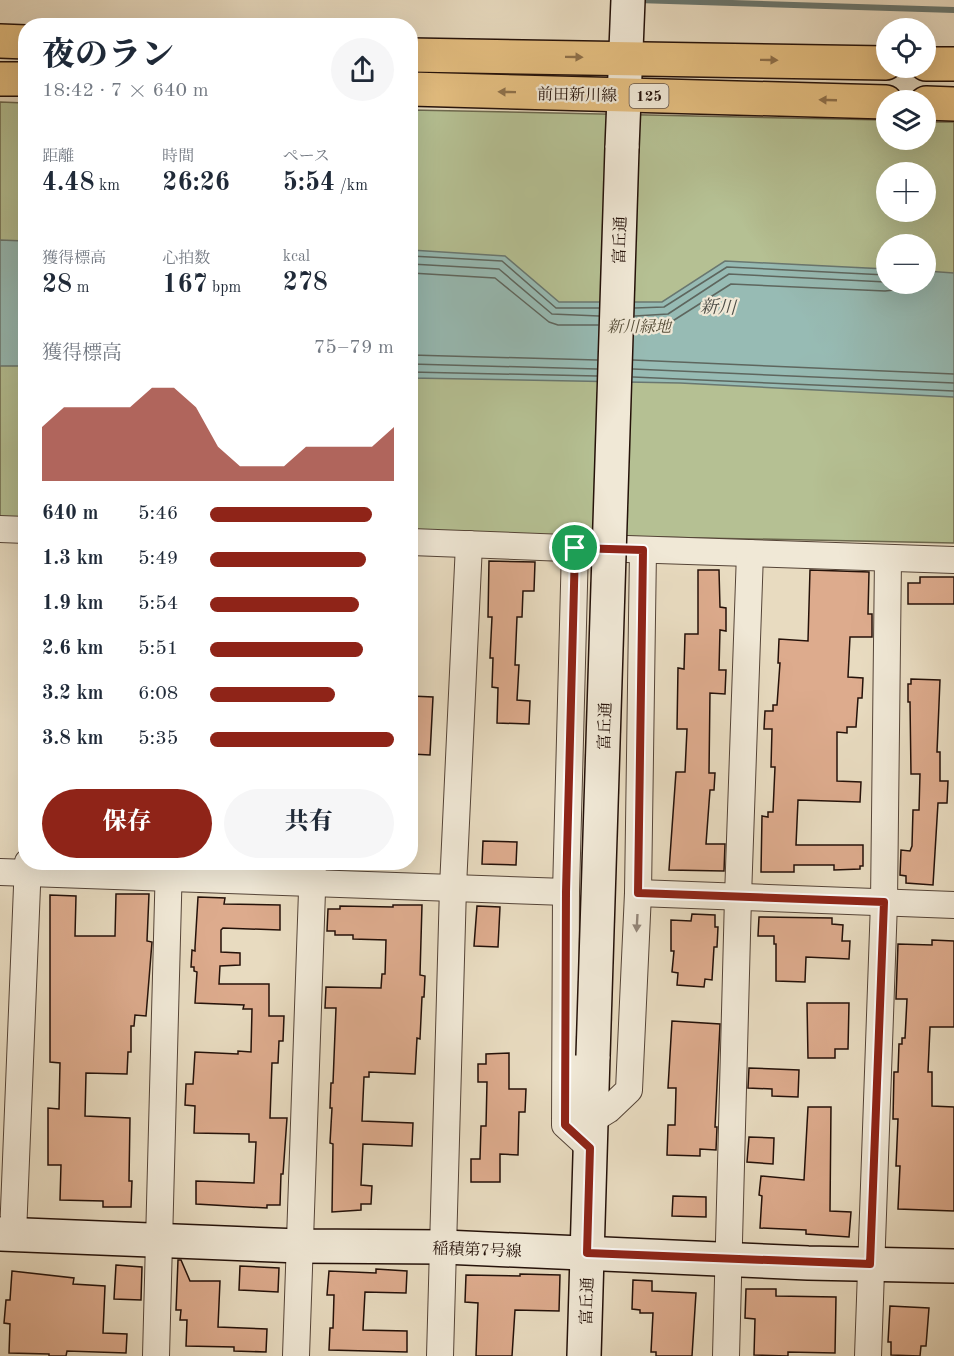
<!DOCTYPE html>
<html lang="ja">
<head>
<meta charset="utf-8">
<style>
	:root { --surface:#fff; --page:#f6f6f7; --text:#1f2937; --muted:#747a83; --accent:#8f2418 }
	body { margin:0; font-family:"Old Standard TT","Noto Serif JP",serif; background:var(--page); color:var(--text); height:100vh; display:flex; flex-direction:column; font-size:22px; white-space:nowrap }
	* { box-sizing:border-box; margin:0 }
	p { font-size:20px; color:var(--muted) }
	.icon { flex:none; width:33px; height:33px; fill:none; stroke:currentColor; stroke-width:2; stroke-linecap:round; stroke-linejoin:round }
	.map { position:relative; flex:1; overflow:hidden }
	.side { position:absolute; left:18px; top:18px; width:400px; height:852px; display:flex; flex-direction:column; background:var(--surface); border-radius:24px; box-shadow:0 6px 24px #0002 }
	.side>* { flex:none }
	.buttons { position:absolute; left:876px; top:18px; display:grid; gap:12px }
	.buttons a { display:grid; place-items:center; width:60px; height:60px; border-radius:50%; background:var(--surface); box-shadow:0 6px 24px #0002; font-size:30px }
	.pin { position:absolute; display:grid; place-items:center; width:51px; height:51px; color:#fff; margin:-26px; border:3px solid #fff; border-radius:50%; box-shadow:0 2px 6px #0007 }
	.round { display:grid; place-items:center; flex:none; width:63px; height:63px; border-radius:32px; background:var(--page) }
	.headline { display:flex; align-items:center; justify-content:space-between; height:102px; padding:0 24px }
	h1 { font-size:33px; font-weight:800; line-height:45px }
	.metrics { display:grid; grid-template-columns:repeat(3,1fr); gap:9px; height:102px; padding:6px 24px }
	.metrics div { display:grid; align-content:center }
	.metrics b { font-size:26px; font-weight:800 }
	.metrics small { font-size:16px; font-weight:400 }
	.metrics p { font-size:16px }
	.chart { height:168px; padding:12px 24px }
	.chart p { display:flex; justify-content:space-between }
	.chart svg { width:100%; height:108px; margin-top:6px; fill:var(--accent); opacity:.7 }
	.action { display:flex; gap:12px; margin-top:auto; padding:12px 24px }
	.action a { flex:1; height:69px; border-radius:36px; background:var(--accent); color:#fff; font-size:24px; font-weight:800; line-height:69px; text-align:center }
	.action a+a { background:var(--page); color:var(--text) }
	ul { padding:0 24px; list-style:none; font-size:20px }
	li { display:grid; grid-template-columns:96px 72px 1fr; align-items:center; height:45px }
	li i { height:15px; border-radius:8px; background:var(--accent) }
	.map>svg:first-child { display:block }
	.green { fill:#b5c093; stroke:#6c684e; stroke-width:1.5; fill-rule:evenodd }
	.water { fill:#97bbb4; stroke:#697770; stroke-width:1.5 }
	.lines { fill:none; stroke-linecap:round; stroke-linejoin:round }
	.shore { stroke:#5e665e; stroke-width:1.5 }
	.stream { stroke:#697770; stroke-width:6 }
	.building { fill:#ddab8d; stroke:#241109; stroke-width:1.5 }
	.street-casing { stroke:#554437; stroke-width:28 }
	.secondary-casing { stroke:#241109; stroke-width:36 }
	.primary-casing { stroke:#241109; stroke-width:36 }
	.street { stroke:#f0e8d6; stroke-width:26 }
	.secondary { stroke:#f0e8d6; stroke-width:33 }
	.primary { stroke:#e4be80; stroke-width:33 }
	.secondary-bridge-casing { stroke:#241109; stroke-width:36; stroke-linecap:butt }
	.secondary-bridge { stroke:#f0e8d6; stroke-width:33 }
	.oneway { fill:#8e704a }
	.oneway2 { fill:#94877a }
	.route-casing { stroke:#fff; stroke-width:12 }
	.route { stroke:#8f2418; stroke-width:8 }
	.labels { text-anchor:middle; stroke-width:4.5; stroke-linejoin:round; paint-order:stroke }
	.shield { fill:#f0e8d6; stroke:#615246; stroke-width:1.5 }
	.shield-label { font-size:15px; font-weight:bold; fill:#241109 }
	.street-label { font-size:16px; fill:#241109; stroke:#f0e8d6 }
	.park-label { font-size:16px; font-style:italic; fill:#574e39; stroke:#f0e8d6 }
	.water-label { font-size:18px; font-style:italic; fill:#4c4c45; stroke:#f0e8d6 }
</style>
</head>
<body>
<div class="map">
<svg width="954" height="1356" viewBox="0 0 954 1356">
	<rect width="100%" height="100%" fill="#e8dbc0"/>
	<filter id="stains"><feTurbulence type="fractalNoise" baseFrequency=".00333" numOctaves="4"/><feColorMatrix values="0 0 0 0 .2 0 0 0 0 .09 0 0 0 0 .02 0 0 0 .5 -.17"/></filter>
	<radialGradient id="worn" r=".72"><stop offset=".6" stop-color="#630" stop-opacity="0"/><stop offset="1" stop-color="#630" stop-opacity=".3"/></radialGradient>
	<g class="green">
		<polygon points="0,102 25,103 25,520 0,520"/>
		<path d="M 411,110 L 886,120 L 886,140 L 926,140 L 926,122 L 954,122 L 954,543 L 411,532 ZM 886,172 L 926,172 L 926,212 L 886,212 ZM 886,244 L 926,244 L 926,284 L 886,284 Z"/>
	</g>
	<g class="water">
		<polygon points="0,240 25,241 25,366 0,366"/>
		<polygon points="411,250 505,256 559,302 662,302 725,261 886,269 886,284 926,284 926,271 954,273 954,397 680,383 411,378"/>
	</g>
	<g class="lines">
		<g class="shore">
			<polyline points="411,256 502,261 556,308 599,308"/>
			<polyline points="411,264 499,269 552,314 599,316"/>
			<polyline points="411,273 495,278 549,322 558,325 598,325"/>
			<polyline points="635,308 664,307 727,267 886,275"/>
			<polyline points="635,316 668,314 729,274 886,282"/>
			<polyline points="634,325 663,324 671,322 731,284 885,291 894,290 903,284"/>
			<polyline points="411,355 597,360"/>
			<polyline points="633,360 954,374"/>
			<polyline points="411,364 597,369"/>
			<polyline points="633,369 954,383"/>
			<polyline points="411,372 597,376"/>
			<polyline points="633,377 954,391"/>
		</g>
		<polyline class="stream" points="637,0 954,10"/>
	</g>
	<g class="building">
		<polygon points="489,561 535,562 534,591 523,591 522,617 517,617 515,665 519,665 517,700 530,701 529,724 497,723 498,688 492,687 493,658 490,658 492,617 488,617"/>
		<polygon points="698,570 719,570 720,607 726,608 726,631 720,630 719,670 726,670 725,694 710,693 709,773 715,773 714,790 710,790 706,844 725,844 724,871 669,870 676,772 685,772 687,729 677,729 678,668 684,669 685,634 698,634"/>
		<polygon points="810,570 869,572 868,614 872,614 872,637 850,637 848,677 863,678 862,698 858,698 856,727 847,727 847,733 837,732 837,781 861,782 860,802 798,800 796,845 863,845 863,866 860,866 860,869 834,870 834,865 794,865 794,872 761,872 762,816 768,817 768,812 773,812 775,767 771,767 772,729 764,729 765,711 773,711 773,705 777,705 780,663 778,663 779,639 808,641"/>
		<polygon points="920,577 954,577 954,604 908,604 908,583 920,583"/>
		<polygon points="911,679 940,680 937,752 940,752 940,781 948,781 947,803 938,803 933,885 906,883 906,876 900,875 901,850 910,851 912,846 913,810 919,810 920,774 911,774 910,702 908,702 908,684 911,684"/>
		<polygon points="411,696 433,697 430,755 411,754"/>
		<polygon points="483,841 517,842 516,865 482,864"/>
		<polygon points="116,894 149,894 147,941 152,942 146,1016 135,1015 134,1026 131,1026 131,1052 128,1052 127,1074 86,1073 85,1116 130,1118 129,1181 132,1181 131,1207 103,1207 103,1201 60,1200 61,1165 48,1165 48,1108 59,1109 60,1063 50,1062 50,895 76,896 75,936 115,936"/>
		<polygon points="198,897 225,898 224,904 280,905 280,930 223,928 221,930 221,952 240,953 240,965 220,966 219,984 269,984 269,1016 284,1016 283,1041 279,1041 278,1063 272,1063 270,1118 287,1118 283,1174 281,1174 280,1205 267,1205 267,1208 196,1204 196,1181 254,1183 256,1142 249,1142 249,1134 194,1133 195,1106 185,1105 186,1084 193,1084 195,1052 238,1054 238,1051 251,1052 252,1009 243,1009 244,1005 195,1003 197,972 194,971 194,967 191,967 192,950 195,951 195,947"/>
		<polygon points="393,905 422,905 420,975 425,976 424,997 422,997 420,1039 417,1038 415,1074 369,1072 369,1077 364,1077 362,1121 413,1123 412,1146 363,1144 361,1185 372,1186 371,1204 361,1204 361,1210 332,1212 333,1144 330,1143 332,1108 330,1108 331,1083 333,1083 336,1008 325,1008 326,987 381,988 382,974 385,974 386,940 353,939 353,935 335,935 335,931 327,931 328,909 340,909 340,906 393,907"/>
		<polygon points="477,906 500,907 498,947 474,946"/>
		<polygon points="692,914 715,915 715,927 718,927 717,947 714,947 712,980 705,979 704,987 677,985 678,973 672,972 674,951 671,951 671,920 691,921"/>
		<polygon points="759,917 832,918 832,924 843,925 842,941 850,941 849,959 806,957 805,982 776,981 776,944 774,944 774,936 758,936"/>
		<polygon points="932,940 954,941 954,1027 930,1027 928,1072 932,1072 932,1106 954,1107 954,1211 898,1209 900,1166 896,1166 898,1119 893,1119 894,1072 898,1072 899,1044 902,1044 902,1038 905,1038 907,999 896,999 898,944 932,945"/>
		<polygon points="807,1003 849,1003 848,1049 835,1049 835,1058 808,1058"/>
		<polygon points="672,1021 720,1024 715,1127 717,1127 716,1150 700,1149 700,1156 667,1155 668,1125 675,1125 676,1088 668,1088"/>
		<polygon points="509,1053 509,1089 526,1089 525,1112 519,1112 518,1155 500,1154 500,1182 471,1182 471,1159 480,1159 481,1126 486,1126 487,1082 478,1082 478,1064 486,1064 486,1054"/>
		<polygon points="749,1068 799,1070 798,1097 772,1096 772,1089 748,1088"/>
		<polygon points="808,1107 831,1107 830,1211 851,1212 849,1237 806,1234 806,1230 760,1228 762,1196 759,1195 761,1176 804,1180"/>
		<polygon points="749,1137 774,1138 773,1164 747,1162"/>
		<polygon points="673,1196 706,1197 706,1217 672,1216"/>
		<polygon points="178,1260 181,1260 190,1281 220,1281 218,1327 267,1329 266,1352 234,1351 234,1347 186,1346 187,1320 180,1320 181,1310 176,1310"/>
		<polygon points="116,1265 142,1267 141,1300 114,1299"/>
		<polygon points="240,1266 279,1268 278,1292 239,1290"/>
		<polygon points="376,1269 407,1271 406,1293 365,1292 363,1330 407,1331 407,1352 329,1350 330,1328 333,1328 334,1295 327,1295 329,1271 376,1273"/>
		<polygon points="12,1271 74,1278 73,1284 105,1286 103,1333 127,1334 126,1353 67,1351 66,1356 49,1356 49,1354 9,1353 10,1324 4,1323 6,1300 10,1300"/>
		<polygon points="520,1274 560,1275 559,1311 515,1310 512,1356 476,1356 478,1303 465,1302 466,1275 520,1276"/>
		<polygon points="633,1280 652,1281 652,1291 696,1293 692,1356 656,1356 656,1352 651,1352 653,1313 640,1313 640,1310 632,1309"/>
		<polygon points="746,1289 776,1289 776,1296 836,1297 835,1353 788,1352 788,1356 754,1355 755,1319 745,1318"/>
		<polygon points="890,1306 929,1308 926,1346 921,1346 920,1356 891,1355 891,1342 888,1342"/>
	</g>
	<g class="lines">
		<defs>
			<g id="street">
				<polyline points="0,529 26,530"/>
				<polyline points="411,542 591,549"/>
				<polyline points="575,548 566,892 565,1125 590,1148"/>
				<polyline points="627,549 954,560"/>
				<polyline points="0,872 566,892"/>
				<polyline points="638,893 954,905"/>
				<polyline points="592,1120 608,1110 629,1090 638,893 643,550"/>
				<polyline points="13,1234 28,862"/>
				<polyline points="156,1356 169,862"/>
				<polyline points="296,1356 313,862"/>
				<polyline points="440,1356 453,887 469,544"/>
				<polyline points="726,1356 738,897 750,553"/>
				<polyline points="868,1356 884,902 888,558"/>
			</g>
			<g id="secondary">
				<polyline points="622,148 628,0"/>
				<polyline points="0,1234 300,1246 444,1247 808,1263 954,1266"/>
				<polyline points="584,1356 593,1056"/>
			</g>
			<g id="primary">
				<polyline points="0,41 26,42"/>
				<polyline points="411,55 886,63"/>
				<polyline points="926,64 954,64"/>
				<polyline points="0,79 26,79"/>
				<polyline points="411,89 886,102"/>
				<polyline points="926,103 954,104"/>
			</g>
		</defs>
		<use href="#street" class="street-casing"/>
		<use href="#secondary" class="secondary-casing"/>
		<use href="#primary" class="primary-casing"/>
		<use href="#street" class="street"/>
		<use href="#secondary" class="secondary"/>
		<use href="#primary" class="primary"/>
		<defs>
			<polyline id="secondary-bridge" points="593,1056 622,148"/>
		</defs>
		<use href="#secondary-bridge" class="secondary-bridge-casing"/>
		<use href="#secondary-bridge" class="secondary-bridge"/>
	</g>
	<defs><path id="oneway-solid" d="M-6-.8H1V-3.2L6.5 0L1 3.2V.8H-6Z" transform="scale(1.5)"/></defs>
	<g class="oneway">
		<use href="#oneway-solid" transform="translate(574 57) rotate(1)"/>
		<use href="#oneway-solid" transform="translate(769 60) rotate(1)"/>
		<use href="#oneway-solid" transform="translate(507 92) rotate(-179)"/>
		<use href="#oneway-solid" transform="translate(828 100) rotate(-178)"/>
	</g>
	<use class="oneway2" href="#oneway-solid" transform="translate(637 923) rotate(93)"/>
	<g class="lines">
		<defs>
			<polygon id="route" points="575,548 643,550 638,893 884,902 870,1264 587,1253 590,1148 565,1125 566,892"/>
		</defs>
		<use href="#route" class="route-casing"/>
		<use href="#route" class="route"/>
	</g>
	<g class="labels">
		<rect class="shield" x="629.5" y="84" width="39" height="24" rx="4.5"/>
		<g class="shield-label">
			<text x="649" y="101">125</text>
		</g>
		<g class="street-label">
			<text transform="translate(577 94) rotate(1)" y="6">前田新川線</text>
			<text transform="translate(619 240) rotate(-88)" y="6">富丘通</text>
			<text transform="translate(604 726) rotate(-88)" y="6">富丘通</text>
			<text transform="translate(477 1249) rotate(2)" y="6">稲積第7号線</text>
			<text transform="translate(586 1301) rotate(-88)" y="6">富丘通</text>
		</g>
		<g class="park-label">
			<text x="639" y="332">新川緑地</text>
		</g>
		<g class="water-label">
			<text transform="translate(718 307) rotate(2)" y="6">新川</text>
		</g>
	</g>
	<rect width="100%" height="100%" filter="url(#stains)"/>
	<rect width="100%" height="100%" fill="url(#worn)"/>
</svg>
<div class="buttons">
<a><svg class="icon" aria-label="locate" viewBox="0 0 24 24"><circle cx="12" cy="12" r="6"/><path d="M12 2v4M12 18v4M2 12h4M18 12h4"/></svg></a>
<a><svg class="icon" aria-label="layers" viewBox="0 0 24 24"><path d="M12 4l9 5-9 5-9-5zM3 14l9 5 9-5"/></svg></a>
<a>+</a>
<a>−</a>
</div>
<div class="pin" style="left:575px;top:548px;background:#1e9e55"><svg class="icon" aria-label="arrive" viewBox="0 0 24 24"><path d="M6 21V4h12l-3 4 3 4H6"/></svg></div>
<section class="side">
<div class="headline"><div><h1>夜のラン</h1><p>18:42 · 7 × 640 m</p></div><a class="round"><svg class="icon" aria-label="share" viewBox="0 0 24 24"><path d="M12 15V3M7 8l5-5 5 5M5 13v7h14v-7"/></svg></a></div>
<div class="metrics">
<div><p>距離</p><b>4.48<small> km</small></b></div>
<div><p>時間</p><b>26:26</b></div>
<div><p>ペース</p><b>5:54<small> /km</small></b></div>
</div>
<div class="metrics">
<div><p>獲得標高</p><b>28<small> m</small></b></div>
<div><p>心拍数</p><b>167<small> bpm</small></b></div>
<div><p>kcal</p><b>278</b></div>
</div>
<div class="chart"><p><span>獲得標高</span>75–79 m</p>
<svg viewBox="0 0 160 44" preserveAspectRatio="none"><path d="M0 44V22L10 14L20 14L30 14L40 14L50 6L60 6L70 14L80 30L90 38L100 38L110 38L120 30L130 30L140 30L150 30L160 22V44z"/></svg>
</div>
<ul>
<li><b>640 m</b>5:46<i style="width:88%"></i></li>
<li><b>1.3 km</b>5:49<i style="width:85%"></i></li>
<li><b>1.9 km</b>5:54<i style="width:81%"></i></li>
<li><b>2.6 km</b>5:51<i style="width:83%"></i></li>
<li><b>3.2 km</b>6:08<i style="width:68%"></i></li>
<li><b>3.8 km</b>5:35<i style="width:100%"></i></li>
</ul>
<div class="action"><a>保存</a><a>共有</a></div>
</section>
</div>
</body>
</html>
